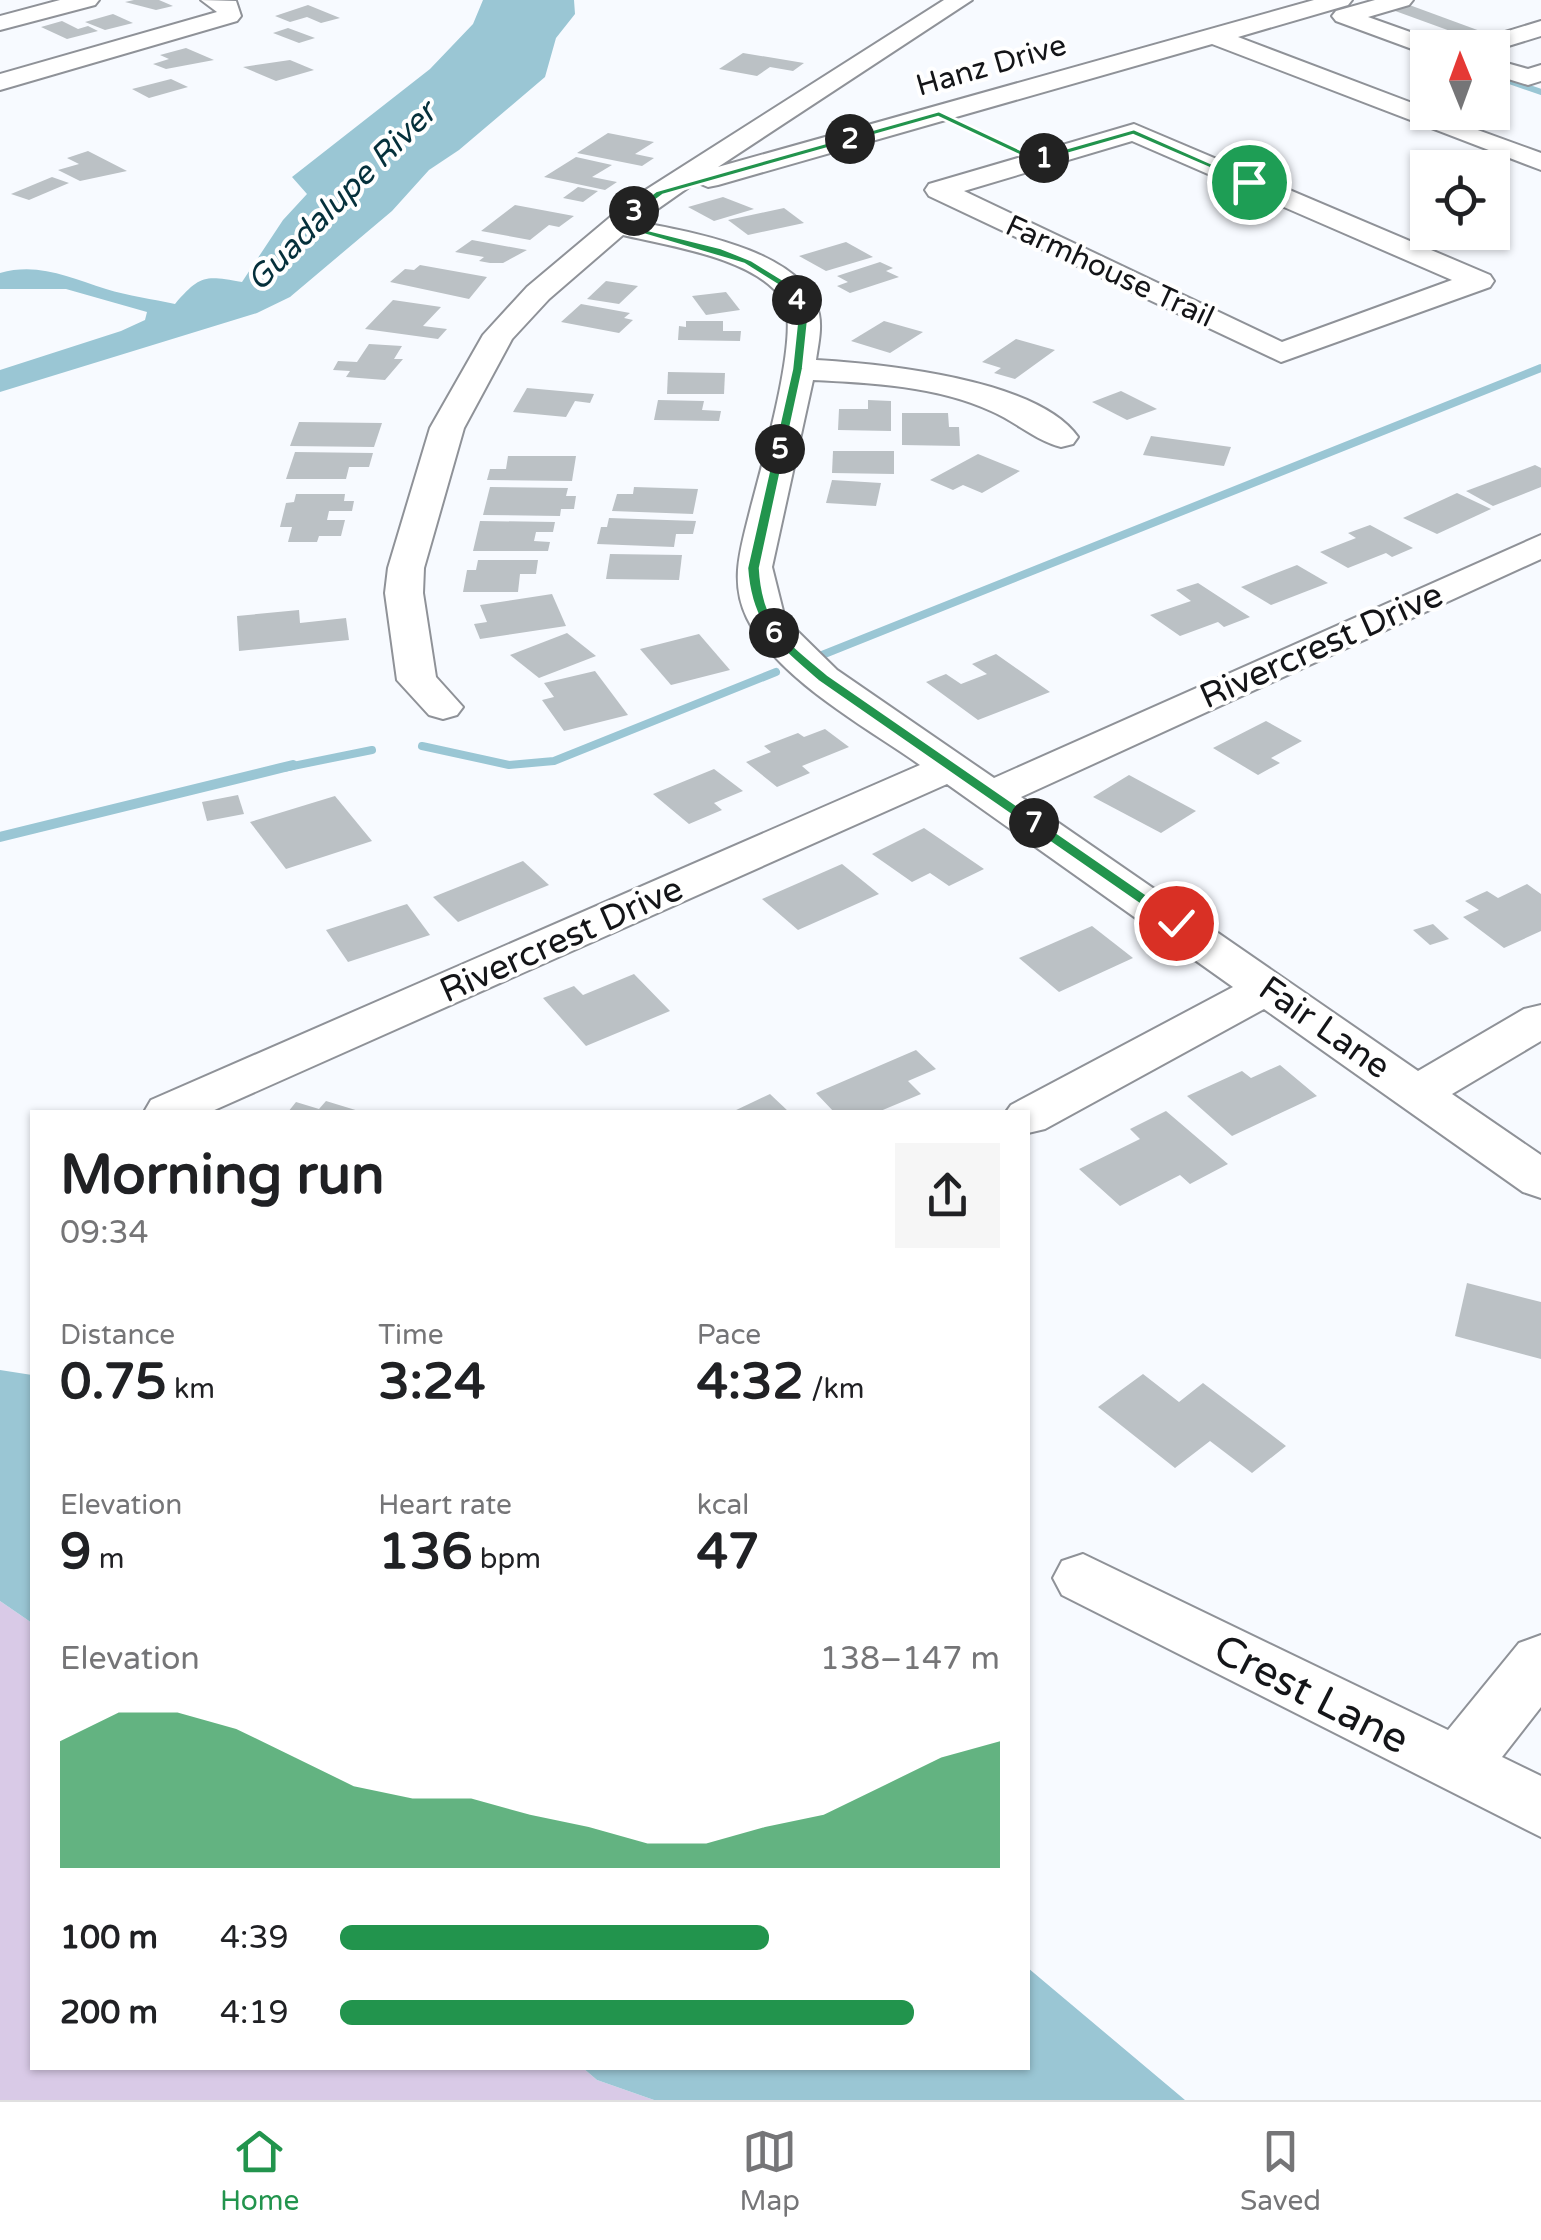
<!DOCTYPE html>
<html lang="en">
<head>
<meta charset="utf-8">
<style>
	:root { --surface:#fff; --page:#f6f6f6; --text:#202124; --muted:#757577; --line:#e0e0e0; --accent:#22944d }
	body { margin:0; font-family:"Varela Round",sans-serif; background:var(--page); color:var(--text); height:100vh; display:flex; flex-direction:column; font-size:38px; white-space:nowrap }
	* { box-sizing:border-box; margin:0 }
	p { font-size:32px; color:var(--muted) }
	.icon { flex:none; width:55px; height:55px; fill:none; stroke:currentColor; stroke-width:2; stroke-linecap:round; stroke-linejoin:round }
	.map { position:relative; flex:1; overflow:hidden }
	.details { position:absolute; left:30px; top:1110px; width:1000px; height:960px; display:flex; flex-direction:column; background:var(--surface); border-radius:0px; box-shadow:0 2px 8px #0004 }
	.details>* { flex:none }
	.needle { width:65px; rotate:359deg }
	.buttons { position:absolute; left:1410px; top:30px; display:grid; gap:20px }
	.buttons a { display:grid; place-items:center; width:100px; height:100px; border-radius:0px; background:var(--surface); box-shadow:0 2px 8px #0004; font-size:50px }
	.pin { position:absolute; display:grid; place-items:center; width:85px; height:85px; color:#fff; margin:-42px; border:5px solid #fff; border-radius:50%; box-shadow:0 2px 10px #0007 }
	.km { position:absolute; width:50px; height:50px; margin:-25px; border-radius:50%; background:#222; color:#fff; font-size:28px; line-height:50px; text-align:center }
	.round { display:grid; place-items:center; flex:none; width:105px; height:105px; border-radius:0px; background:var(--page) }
	.headline { display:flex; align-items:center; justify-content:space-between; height:170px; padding:0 30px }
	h1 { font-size:55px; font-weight:800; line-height:75px }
	.stats { display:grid; grid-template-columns:repeat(3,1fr); gap:15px; height:170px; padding:10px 30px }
	.stats div { display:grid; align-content:center }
	.stats b { font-size:50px; font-weight:800 }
	.stats small { font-size:28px; font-weight:400 }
	.stats p { font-size:28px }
	.chart { height:280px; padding:20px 30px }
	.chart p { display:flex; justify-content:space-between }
	.chart svg { width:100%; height:180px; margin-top:10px; fill:var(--accent); opacity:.7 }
	ul { padding:0 30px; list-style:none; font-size:32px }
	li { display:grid; grid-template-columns:160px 120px 1fr; align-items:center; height:75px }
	li i { height:25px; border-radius:12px; background:var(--accent) }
	.tab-bar { display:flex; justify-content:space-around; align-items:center; height:140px; border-top:2px solid var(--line); background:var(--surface); font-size:28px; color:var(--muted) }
	.tab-bar a { display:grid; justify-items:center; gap:5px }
	.tab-bar .selected { color:var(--accent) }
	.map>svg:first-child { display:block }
	.green { fill:#d9cae7 }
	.water { fill:#9ac6d4 }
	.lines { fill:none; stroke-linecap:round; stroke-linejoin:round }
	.stream-far2 { stroke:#9ac6d4; stroke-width:6 }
	.stream-far1 { stroke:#9ac6d4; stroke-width:8 }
	.stream { stroke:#9ac6d4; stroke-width:10 }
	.building { fill:#bbc1c5 }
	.minor-casing { stroke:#8f9298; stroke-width:4 }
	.minor { fill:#fff; fill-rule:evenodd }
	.route { fill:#22944d; stroke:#fff; stroke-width:2.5 }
	.labels { text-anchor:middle; stroke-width:8; stroke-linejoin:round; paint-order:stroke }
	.far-street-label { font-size:30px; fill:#141518; stroke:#fff }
	.far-water-label { font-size:32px; font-style:italic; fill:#05303b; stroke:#fff }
	.street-label { font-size:35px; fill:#141518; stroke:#fff }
	.near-street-label { font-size:42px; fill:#141518; stroke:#fff }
</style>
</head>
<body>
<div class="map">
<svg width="1541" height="2100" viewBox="0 0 1541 2100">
	<rect width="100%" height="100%" fill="#f7faff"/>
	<polygon class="green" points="0,1601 32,1623 32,2068 583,2068 597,2080 654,2100 0,2100"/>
	<g class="water">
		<path d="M 483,0 L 574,0 L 575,14 L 556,38 L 545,77 L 459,150 L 429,170 L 392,211 L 290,297 L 257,313 L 0,392 L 0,370 L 121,331 L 145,320 L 147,312 L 66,289 L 0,289 L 0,273 C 39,262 70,278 106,289 C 128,296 153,299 175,304 C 201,274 205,276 242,282 L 283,220 L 307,194 L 292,177 L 430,69 L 473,24 Z"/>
		<polygon points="0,1370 32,1375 32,1623 0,1601"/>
		<polygon points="1028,1968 1185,2100 654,2100 597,2080 583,2068 1028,2068"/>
	</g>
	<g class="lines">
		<polyline class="stream-far2" points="1492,75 1541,92"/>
		<g class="stream-far1">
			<polyline points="822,655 1541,368"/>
			<polyline points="422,746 509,765 554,761 776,672"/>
			<polyline points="283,768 372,750"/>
		</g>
		<polyline class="stream" points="0,837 293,765"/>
	</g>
	<g class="building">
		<polygon points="134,0 159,0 173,6 156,10 125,2"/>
		<polygon points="1404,3 1491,35 1475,40 1387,8"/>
		<polygon points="308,5 340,18 321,23 307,17 290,22 275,16"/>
		<polygon points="113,14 133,23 105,30 85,22"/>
		<polygon points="62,21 78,29 88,26 98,31 67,39 41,27"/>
		<polygon points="288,28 315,38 299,43 273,33"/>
		<polygon points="186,48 214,60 166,69 153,64 169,59 160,55"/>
		<polygon points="743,53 804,63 793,71 770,67 757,76 719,69"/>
		<polygon points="290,60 314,70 276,81 243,67"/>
		<polygon points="171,79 188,87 149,98 132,89"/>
		<polygon points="608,133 654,142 635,154 654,158 642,166 577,153"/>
		<polygon points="88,151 127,171 80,181 58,170 79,164 67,158"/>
		<polygon points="576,157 612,165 592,177 617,182 605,190 544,177"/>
		<polygon points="52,177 69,183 29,200 11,194"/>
		<polygon points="578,187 598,191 583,202 563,198"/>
		<polygon points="723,197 754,209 714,221 688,207"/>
		<polygon points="515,205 574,216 559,227 549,225 530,240 481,231"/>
		<polygon points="784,208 804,223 748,235 728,220"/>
		<polygon points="472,240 527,250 503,263 490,263 479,261 484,257 455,252"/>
		<polygon points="846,242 873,257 826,271 799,256"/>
		<polygon points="880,262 893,268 886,271 899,277 850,293 837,286 848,282 837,276"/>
		<polygon points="420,265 487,277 469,299 390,282 405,269 414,270"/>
		<polygon points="606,281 638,286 619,304 587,299"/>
		<polygon points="726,292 740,310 706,315 692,296"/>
		<polygon points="393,300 441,307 423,326 447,329 438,339 365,329"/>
		<polygon points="581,304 630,313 624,318 633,320 619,333 561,322"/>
		<polygon points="686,321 723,321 723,331 741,331 740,341 678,340 679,326 686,327"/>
		<polygon points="884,321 923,332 890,353 851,341"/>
		<polygon points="1016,339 1055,350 1015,379 994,373 1001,368 982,362"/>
		<polygon points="369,344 402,346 394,359 403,359 385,380 346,377 350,371 333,370 338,361 357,362"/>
		<polygon points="668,372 725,373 724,394 667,394"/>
		<polygon points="527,388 594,394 590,403 575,401 566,417 513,412"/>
		<polygon points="1121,391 1157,409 1127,420 1092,402"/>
		<polygon points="658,400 704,401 702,410 721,411 719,421 654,420"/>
		<polygon points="868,400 891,401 891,431 838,430 839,409 868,409"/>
		<polygon points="902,413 948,413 949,427 959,427 960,446 902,445"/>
		<polygon points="299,422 382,423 374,447 290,446"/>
		<polygon points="1151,436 1231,447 1224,466 1143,455"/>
		<polygon points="833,451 894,451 894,474 832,473"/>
		<polygon points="295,452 373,453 369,467 349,467 346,479 286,479"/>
		<polygon points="978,454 1020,471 982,493 963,485 953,490 930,480"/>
		<polygon points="508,456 576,456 572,481 487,480 490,469 506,469"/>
		<polygon points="1535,465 1541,468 1541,487 1493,506 1466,491"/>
		<polygon points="832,480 881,483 876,506 826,503"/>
		<polygon points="490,487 568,488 566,496 576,496 574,509 561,509 560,516 483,515"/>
		<polygon points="634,487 698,489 693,514 612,511 617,494 633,494"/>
		<polygon points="1457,493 1491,509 1437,534 1403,518"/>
		<polygon points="296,494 345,494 344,501 354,501 352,511 329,511 327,520 345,520 341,536 319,536 317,542 288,542 292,527 280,527 286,503 294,502"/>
		<polygon points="609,518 696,521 693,534 676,534 674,547 597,544 601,527 607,527"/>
		<polygon points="480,521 555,522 553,532 536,532 534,541 550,542 548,551 473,551"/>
		<polygon points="1370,525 1413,548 1392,557 1386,553 1348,568 1320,552 1356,538 1348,533"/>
		<polygon points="610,554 682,555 679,580 606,579"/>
		<polygon points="478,560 538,560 536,574 520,574 518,592 463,592 467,570 476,570"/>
		<polygon points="1297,565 1328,583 1271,605 1241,587"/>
		<polygon points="1198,583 1250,617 1224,627 1218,622 1180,636 1150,615 1191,601 1176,590"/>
		<polygon points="552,594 566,626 480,639 474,624 487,622 480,605"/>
		<polygon points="299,610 300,623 346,618 349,640 239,651 237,616"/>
		<polygon points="567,633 596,656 539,678 510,655"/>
		<polygon points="699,634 730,670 671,685 640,649"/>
		<polygon points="996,654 1050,692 978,720 926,682 946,674 961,684 987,674 972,664"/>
		<polygon points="595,671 628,715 564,731 542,700 554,697 544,683"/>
		<polygon points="1266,721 1302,741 1271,758 1280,763 1258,775 1213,748"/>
		<polygon points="825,729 849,747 802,766 810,773 777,787 746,762 771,752 764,746 798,733 804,737"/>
		<polygon points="714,769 743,791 714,803 722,810 689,824 653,794"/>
		<polygon points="1129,775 1196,811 1161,833 1093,797"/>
		<polygon points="238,795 244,814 207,821 202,802"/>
		<polygon points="335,796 372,841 286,869 250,822"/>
		<polygon points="924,828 984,869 949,886 930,873 912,882 872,854"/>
		<polygon points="523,861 549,885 458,922 433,897"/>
		<polygon points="842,864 879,894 798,930 762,899"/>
		<polygon points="1527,884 1541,894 1541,931 1504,948 1463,917 1479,910 1465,901 1487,891 1498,898"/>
		<polygon points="407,904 430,935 348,962 326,930"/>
		<polygon points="1433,924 1449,939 1430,945 1413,930"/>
		<polygon points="1092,926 1133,958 1059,992 1019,958"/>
		<polygon points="634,974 670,1011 586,1046 543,998 574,986 583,995"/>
		<polygon points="916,1050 936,1069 908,1081 921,1094 878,1112 834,1112 816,1093"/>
		<polygon points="1280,1065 1317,1096 1232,1136 1187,1096 1242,1071 1251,1078"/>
		<polygon points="770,1094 789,1112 732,1112"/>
		<polygon points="326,1101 362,1112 288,1112 296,1102 319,1109"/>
		<polygon points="1166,1111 1228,1164 1190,1184 1180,1175 1120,1206 1079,1169 1140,1139 1130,1129"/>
		<polygon points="1467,1283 1541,1302 1541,1359 1455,1336"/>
		<polygon points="1143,1374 1179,1402 1203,1383 1286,1446 1252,1473 1210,1441 1175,1468 1098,1407"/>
	</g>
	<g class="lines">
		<defs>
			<g id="minor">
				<polygon points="60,0 99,0 95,5 0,30 0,16"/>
				<polygon points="201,0 236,1 241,16 237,21 0,90 0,74 217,12"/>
				<path d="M 944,0 L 972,0 L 718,167 L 1314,0 L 1352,0 L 1348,5 L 1238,37 L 1428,109 L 1428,112 L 1541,153 L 1541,170 L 1212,44 L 718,185 L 708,187 L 696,182 L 639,222 C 690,232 807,251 819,314 C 822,329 818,346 816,360 C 882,364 1038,379 1078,437 L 1073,444 L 1061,447 C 1036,441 1015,421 991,411 C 936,386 873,383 813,380 L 772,567 L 785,619 L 837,670 L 994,778 L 1541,535 L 1541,559 L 1021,797 L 1418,1071 L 1524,1009 L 1541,1005 L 1541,1041 L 1452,1094 L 1541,1155 L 1541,1198 L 1523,1192 L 1264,1009 L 1045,1129 L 1028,1133 L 1028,1112 L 1006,1112 L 1011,1105 L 1233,987 L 947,784 L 210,1112 L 144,1112 L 151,1100 L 920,765 C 866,727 777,679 747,618 C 730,583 740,551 749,515 C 759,474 802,331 783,300 C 756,258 669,246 623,235 L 549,299 L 512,339 L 464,428 L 424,568 L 423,593 L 436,677 L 463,707 L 457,715 L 443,719 L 429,715 L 397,680 L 385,593 L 388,568 L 430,428 L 483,335 L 527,287 L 633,198 Z"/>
				<polygon points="1375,0 1413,0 1409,5 1368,17 1441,43 1444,48 1428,48 1428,54 1423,53 1336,21 1332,16 1336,11"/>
				<polygon points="1541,21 1541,36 1492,51 1492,48 1466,48 1469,43"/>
				<polygon points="1492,59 1528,69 1541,65 1541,81 1528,85 1492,74"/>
				<path d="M 1134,124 L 1490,275 L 1494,281 L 1490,287 L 1281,362 L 929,196 L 925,190 L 929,184 ZM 1132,141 L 1452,280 L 1282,342 L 964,191 Z"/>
				<polygon points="1083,1554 1448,1730 1519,1643 1541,1635 1541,1707 1502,1757 1541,1776 1541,1837 1062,1595 1053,1578 1062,1561"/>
			</g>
		</defs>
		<use href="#minor" class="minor-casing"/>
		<use href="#minor" class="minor"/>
	</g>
	<path class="route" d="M 939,111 L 1036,157 L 1134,129 L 1254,182 L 1246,184 L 1133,135 L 1036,163 L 938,117 L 663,195 L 624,224 L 721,248 L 751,260 L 795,287 L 809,312 L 803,369 L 760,568 C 763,625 786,640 828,675 L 1182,919 L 1182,926 L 1171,926 L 818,681 C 776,644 751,626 747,568 L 792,369 L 798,312 L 787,291 L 744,264 L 612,225 L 656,191 Z"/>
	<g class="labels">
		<g class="far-street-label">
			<text transform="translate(991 65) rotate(-16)" y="10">Hanz Drive</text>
			<text transform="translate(1110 271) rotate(25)" y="10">Farmhouse Trail</text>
		</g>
		<g class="far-water-label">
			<text transform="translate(341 196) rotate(-45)" y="11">Guadalupe River</text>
		</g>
		<g class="street-label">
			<text transform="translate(1321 645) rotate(-24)" y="12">Rivercrest Drive</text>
			<text transform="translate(561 939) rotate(-24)" y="12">Rivercrest Drive</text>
			<text transform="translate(1325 1027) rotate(35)" y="12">Fair Lane</text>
		</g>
		<g class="near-street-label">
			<text transform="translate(1312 1693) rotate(27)" y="15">Crest Lane</text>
		</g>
	</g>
</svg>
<div class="buttons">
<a><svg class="needle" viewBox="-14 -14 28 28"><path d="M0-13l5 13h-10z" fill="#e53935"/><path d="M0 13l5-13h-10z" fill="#757577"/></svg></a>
<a><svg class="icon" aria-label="locate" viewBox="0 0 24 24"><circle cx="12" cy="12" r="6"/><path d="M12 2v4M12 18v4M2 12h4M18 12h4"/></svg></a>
</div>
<div class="pin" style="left:1249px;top:182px;background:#1e9e55"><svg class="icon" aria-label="arrive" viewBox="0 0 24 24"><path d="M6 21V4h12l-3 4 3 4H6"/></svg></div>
<div class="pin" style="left:1176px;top:923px;background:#d93025"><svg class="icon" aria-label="check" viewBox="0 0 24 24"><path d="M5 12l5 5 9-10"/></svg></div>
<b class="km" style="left:1044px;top:158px">1</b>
<b class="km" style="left:850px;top:139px">2</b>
<b class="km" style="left:634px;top:211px">3</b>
<b class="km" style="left:797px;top:300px">4</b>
<b class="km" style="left:780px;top:449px">5</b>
<b class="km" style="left:774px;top:633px">6</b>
<b class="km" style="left:1034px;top:823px">7</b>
<section class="details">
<div class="headline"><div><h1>Morning run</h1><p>09:34</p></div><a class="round"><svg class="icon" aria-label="share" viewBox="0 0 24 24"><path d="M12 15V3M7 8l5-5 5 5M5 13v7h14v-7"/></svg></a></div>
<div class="stats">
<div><p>Distance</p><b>0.75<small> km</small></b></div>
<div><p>Time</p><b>3:24</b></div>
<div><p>Pace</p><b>4:32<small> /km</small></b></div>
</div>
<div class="stats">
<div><p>Elevation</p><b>9<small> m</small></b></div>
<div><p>Heart rate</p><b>136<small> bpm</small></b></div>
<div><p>kcal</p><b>47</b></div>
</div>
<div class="chart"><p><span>Elevation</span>138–147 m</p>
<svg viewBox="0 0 160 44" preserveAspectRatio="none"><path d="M0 44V13L10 6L20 6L30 10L40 17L50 24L60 27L70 27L80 31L90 34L100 38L110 38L120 34L130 31L140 24L150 17L160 13V44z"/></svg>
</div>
<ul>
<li><b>100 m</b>4:39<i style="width:65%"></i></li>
<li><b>200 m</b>4:19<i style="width:87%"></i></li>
</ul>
</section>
</div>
<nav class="tab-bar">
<a class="selected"><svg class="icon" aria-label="home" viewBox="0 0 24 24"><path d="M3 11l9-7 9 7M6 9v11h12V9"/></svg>Home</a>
<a><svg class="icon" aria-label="map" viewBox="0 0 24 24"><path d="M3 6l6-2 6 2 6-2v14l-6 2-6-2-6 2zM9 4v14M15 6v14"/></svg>Map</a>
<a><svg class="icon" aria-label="saved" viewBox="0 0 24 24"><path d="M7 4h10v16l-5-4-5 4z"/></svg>Saved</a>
</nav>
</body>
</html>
